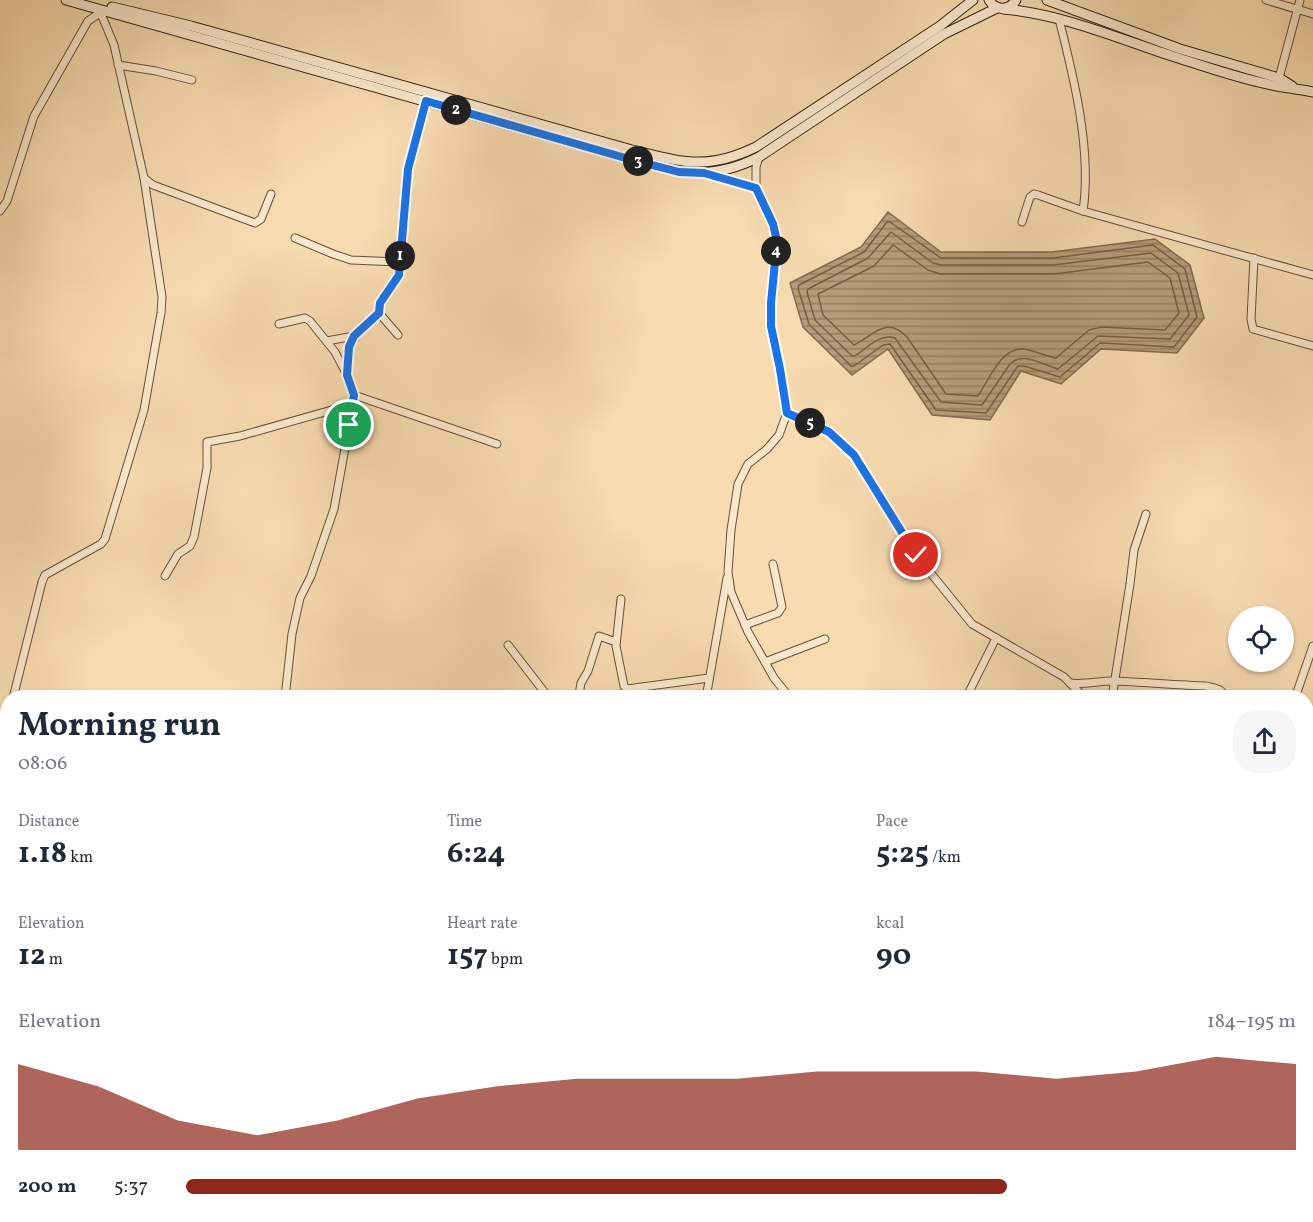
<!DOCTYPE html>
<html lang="en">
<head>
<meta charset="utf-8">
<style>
	:root { --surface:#fff; --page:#f6f6f7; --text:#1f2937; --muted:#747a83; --accent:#8f2418 }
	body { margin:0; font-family:Vollkorn,serif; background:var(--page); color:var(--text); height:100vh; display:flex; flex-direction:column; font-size:22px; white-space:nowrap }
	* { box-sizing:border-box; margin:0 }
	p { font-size:20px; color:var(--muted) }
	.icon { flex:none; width:33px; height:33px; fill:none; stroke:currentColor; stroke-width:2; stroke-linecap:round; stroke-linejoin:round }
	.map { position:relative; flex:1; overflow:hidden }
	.drawer { position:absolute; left:0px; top:690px; width:1314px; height:532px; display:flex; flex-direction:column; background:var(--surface); border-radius:24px 24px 0 0; box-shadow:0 2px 4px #0004 }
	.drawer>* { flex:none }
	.buttons { position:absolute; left:1228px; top:606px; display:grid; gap:12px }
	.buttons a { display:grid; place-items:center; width:66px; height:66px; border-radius:50%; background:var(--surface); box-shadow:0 2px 4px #0004; font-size:30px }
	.pin { position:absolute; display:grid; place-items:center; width:51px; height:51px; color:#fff; margin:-26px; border:3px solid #fff; border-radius:50%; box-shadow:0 2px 6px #0007 }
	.km { position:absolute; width:30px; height:30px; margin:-15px; border-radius:50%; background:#222; color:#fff; font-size:16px; line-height:30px; text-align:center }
	.round { display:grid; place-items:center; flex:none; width:63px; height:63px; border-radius:24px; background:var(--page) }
	.overview { display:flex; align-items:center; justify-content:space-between; height:102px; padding:0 18px }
	h1 { font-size:33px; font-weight:700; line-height:45px }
	.metrics { display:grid; grid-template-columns:repeat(3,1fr); gap:9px; height:102px; padding:6px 18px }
	.metrics div { display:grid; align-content:center }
	.metrics b { font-size:30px; font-weight:700 }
	.metrics small { font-size:16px; font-weight:400 }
	.metrics p { font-size:16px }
	.chart { height:168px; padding:12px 18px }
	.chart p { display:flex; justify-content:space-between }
	.chart svg { width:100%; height:108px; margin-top:6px; fill:var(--accent); opacity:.7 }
	ul { padding:0 18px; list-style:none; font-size:20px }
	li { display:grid; grid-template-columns:96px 72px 1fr; align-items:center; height:45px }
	li i { height:15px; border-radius:8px; background:var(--accent) }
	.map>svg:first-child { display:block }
	.water { fill:url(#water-rules); stroke:#826b4f; stroke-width:1.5 }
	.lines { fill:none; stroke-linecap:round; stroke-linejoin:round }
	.shore { stroke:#765f44; stroke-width:1.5 }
	.minor-casing { stroke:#665037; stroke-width:9 }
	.secondary-casing { stroke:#35220e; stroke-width:11 }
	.minor { stroke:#fbe8cc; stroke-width:7 }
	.secondary { stroke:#fbe8cc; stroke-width:9 }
	.route-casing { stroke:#fff; stroke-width:12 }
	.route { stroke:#1a73e8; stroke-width:8 }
</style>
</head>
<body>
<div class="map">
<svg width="1313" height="1222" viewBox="0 0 1313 1222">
	<defs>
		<pattern id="water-rules" width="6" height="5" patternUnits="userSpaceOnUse" patternTransform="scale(1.5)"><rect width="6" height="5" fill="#b69c7a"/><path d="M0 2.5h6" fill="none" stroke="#957f62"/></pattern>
	</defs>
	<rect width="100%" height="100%" fill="#f9dbb1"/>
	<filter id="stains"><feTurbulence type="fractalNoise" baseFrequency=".00333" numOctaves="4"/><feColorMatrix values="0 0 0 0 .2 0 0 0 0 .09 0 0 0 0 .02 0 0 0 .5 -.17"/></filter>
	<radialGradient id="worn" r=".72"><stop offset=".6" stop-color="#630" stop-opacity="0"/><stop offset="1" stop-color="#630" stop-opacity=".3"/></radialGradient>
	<polygon class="water" points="888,212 941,252 1052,252 1155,239 1190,265 1204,318 1177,353 1101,349 1061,384 1021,371 990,420 932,415 888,349 852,375 803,327 790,283 861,247"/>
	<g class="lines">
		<g class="shore">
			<polygon points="890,222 941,258 1053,258 1153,245 1185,269 1197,317 1174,347 1100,343 1060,377 1024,366 1018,366 986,413 936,410 890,344 883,345 854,366 851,366 809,324 798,288 799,285 864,252 887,222"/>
			<path d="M 891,232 L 933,263 L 941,265 L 1053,265 L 1151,253 L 1178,273 L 1189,315 L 1170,339 L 1098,336 L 1058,369 C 1043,365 1023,351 1010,364 L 982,405 L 941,402 L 895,338 C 880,333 867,348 855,356 L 852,356 L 815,320 L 807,292 L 808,289 L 868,258 Z"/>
			<path d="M 893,245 L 928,270 L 940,274 L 1054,274 L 1148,262 L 1170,278 L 1179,313 L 1165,330 L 1102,327 L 1089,330 L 1056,358 C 1045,356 1034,350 1023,349 C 1001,347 989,380 978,396 L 946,394 L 907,337 C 886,315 873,336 854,345 L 823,315 L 818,294 L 874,266 Z"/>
		</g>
		<defs>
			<g id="minor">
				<polyline points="1266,0 1313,14"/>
				<polyline points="99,9 114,45 144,178 153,185 255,223 261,219 271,194"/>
				<path d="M 1059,19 C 1074,78 1092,151 1083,211"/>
				<polyline points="118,65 156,71 192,80"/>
				<polyline points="1279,78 1300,0"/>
				<polyline points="759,157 756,167 756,188 773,224 777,241 771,303 771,326 780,369 787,413 779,435 767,449 748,464 738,484 731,530 728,572 731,592 748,632 774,678 790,698"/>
				<polyline points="706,174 756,188"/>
				<polyline points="0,211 7,201 34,116 88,21 100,13"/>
				<polyline points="1022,222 1030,197 1034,194 1038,195 1083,211 1313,275"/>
				<polyline points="295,238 333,254 351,260 399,262 408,169 426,101"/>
				<polyline points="1254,258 1251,319 1253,329 1313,346"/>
				<polyline points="379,313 398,335"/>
				<polyline points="279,324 305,318 310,321 335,352 346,373"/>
				<polyline points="327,341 354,336"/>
				<polyline points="354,395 497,444"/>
				<polyline points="787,413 829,431 854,455 916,555 972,624 1064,677 1085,698"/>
				<polyline points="165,576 178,554 190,546 194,537 207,468 207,442 240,436 353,404"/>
				<polyline points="621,599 616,646 624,686 627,689 709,678"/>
				<polyline points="745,625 778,613 782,607 773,564"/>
				<polyline points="508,645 549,698"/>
				<polyline points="765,662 825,639"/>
				<path d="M 1070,683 C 1084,685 1098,681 1112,681 C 1143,682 1175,685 1206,686 C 1214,688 1223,688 1225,698"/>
				<polyline points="13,698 42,582 45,575 101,544 105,539 144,410 161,313 162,297 144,178"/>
				<path d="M 285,698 L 292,634 L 300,598 L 311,576 L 334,509 L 353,404 C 354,394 350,387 348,377 C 342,346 358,331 379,313 L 380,303 L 398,275 L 399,262"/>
				<polyline points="575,698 579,695 581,683 588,671 599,636 616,642"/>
				<polyline points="706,698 727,578"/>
				<polyline points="966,698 996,638"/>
				<polyline points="1112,698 1130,584 1134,550 1146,514"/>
				<polyline points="1295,698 1313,646"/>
				<polyline points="1306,712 1313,712"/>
				<polyline points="0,749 8,720"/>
				<polyline points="1306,805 1313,809"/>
				<polyline points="1306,887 1313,893"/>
				<polyline points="1306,927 1313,923"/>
				<polyline points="1306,1062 1313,1071"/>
				<polyline points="983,1215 988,1222"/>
				<polyline points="1260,1215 1267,1222"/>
				<polyline points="1075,1222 1080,1215"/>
				<polyline points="1304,1222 1313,1206"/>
			</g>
			<g id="secondary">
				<path d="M 66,0 L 629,159 C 680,172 709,182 759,157 L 944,34 L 997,8"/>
				<path d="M 989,0 C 996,11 1009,11 1016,0"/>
				<polyline points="1047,0 1180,49 1279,78 1292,86"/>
				<path d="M 112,7 L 191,26 L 632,150 C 682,162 707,171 756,147 L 940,26 L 973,0"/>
				<path d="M 1003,9 C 1063,14 1119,39 1175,57 C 1207,67 1240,79 1272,85 C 1286,88 1299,89 1313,92"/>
			</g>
		</defs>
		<use href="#minor" class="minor-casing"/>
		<use href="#secondary" class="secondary-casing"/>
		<use href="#minor" class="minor"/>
		<use href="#secondary" class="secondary"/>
	</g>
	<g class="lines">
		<defs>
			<polyline id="route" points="349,425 354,395 347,375 349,347 354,336 379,313 380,303 399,275 408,169 426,101 629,159 679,172 704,173 756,188 773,224 777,241 771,303 771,326 780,369 787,413 829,432 854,455 916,555"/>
		</defs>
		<use href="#route" class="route-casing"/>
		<use href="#route" class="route"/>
	</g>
	<rect width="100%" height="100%" filter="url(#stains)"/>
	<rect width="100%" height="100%" fill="url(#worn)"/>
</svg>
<div class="buttons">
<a><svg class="icon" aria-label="locate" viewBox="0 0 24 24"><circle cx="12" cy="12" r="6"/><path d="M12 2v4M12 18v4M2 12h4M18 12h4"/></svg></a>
</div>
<div class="pin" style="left:349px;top:425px;background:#1e9e55"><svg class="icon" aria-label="arrive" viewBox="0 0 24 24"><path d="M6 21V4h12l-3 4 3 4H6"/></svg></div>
<div class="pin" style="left:916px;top:555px;background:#d93025"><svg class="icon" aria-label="check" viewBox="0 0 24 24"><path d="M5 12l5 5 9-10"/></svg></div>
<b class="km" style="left:400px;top:256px">1</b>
<b class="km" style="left:456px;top:110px">2</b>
<b class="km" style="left:638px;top:161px">3</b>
<b class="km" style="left:776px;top:251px">4</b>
<b class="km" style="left:810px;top:423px">5</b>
<section class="drawer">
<div class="overview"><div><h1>Morning run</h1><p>08:06</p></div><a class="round"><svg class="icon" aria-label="share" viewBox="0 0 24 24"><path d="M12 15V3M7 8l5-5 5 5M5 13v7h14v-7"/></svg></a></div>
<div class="metrics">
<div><p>Distance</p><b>1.18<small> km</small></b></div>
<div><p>Time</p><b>6:24</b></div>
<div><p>Pace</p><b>5:25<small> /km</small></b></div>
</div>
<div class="metrics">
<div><p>Elevation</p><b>12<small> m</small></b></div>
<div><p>Heart rate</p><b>157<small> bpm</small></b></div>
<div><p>kcal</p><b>90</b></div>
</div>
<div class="chart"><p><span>Elevation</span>184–195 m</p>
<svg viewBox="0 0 160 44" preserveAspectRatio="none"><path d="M0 44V9L10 18L20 32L30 38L40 32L50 23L60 18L70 15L80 15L90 15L100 12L110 12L120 12L130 15L140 12L150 6L160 9V44z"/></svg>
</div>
<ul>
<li><b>200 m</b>5:37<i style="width:74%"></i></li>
</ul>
</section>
</div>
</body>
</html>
